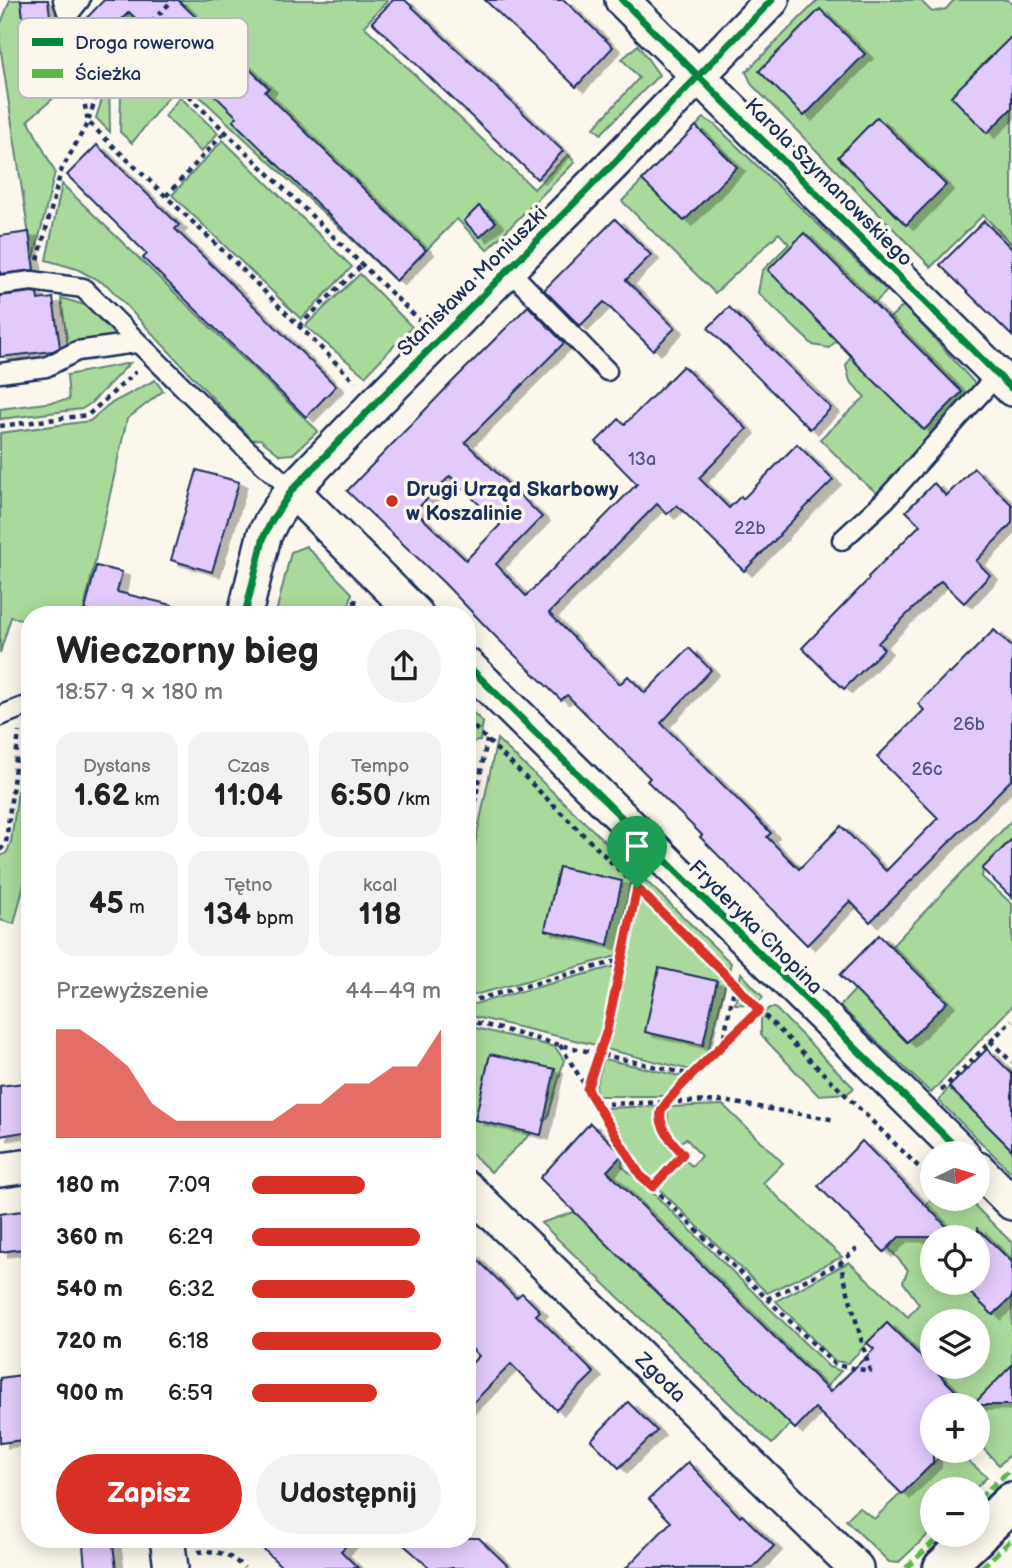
<!DOCTYPE html>
<html lang="pl">
<head>
<meta charset="utf-8">
<style>
	:root { --surface:#fff; --page:#f2f2f2; --text:#222; --muted:#767676; --accent:#d93025 }
	body { margin:0; font-family:"Balsamiq Sans",sans-serif; background:var(--page); color:var(--text); height:100vh; display:flex; flex-direction:column; font-size:26px; white-space:nowrap }
	* { box-sizing:border-box; margin:0 }
	p { font-size:23px; color:var(--muted) }
	.icon { flex:none; width:38px; height:38px; fill:none; stroke:currentColor; stroke-width:2; stroke-linecap:round; stroke-linejoin:round }
	.map { position:relative; flex:1; overflow:hidden }
	.sheet { position:absolute; left:21px; top:606px; width:455px; height:942px; display:flex; flex-direction:column; background:var(--surface); border-radius:28px; box-shadow:0 4px 18px #0003 }
	.sheet>* { flex:none }
	.needle { width:46px; rotate:85deg }
	.buttons { position:absolute; left:920px; top:1141px; display:grid; gap:14px }
	.buttons a { display:grid; place-items:center; width:70px; height:70px; border-radius:50%; background:var(--surface); box-shadow:0 4px 18px #0003; font-size:35px }
	.pin { position:absolute; display:grid; place-items:center; width:60px; height:60px; color:#fff; margin:-72px -30px; border-radius:50% 50% 50% 0; rotate:-45deg; box-shadow:0 0 7px #0007 }
	.pin .icon { rotate:45deg }
	.round { display:grid; place-items:center; flex:none; width:74px; height:74px; border-radius:37px; background:var(--page) }
	.headline { display:flex; align-items:center; justify-content:space-between; height:119px; padding:0 35px }
	h1 { font-size:38px; font-weight:700; line-height:52px }
	.stats { display:grid; grid-template-columns:repeat(3,1fr); gap:10px; height:119px; padding:7px 35px }
	.stats div { display:grid; align-content:center; border-radius:18px; background:var(--page); text-align:center }
	.stats b { font-size:30px; font-weight:700 }
	.stats small { font-size:19px; font-weight:400 }
	.stats p { font-size:19px }
	.chart { height:196px; padding:14px 35px }
	.chart p { display:flex; justify-content:space-between }
	.chart svg { width:100%; height:126px; margin-top:7px; fill:var(--accent); opacity:.7 }
	.button { display:flex; gap:14px; margin-top:auto; padding:14px 35px }
	.button a { flex:1; height:80px; border-radius:42px; background:var(--accent); color:#fff; font-size:28px; font-weight:700; line-height:80px; text-align:center }
	.button a+a { background:var(--page); color:var(--text) }
	ul { padding:0 35px; list-style:none; font-size:23px }
	li { display:grid; grid-template-columns:112px 84px 1fr; align-items:center; height:52px }
	li i { height:18px; border-radius:9px; background:var(--accent) }
	.map>svg:first-child { display:block }
	.green { fill:#aada9b; stroke:#62847c; stroke-width:2; fill-rule:evenodd }
	.building { fill:#e2cbfc; stroke:#1b2f5e; stroke-width:2; fill-rule:evenodd; filter:url(#shadow) }
	.lines { fill:none; stroke-linecap:round; stroke-linejoin:round }
	.service-casing { stroke:#1b2f5e; stroke-width:23 }
	.minor-casing { stroke:#1b2f5e; stroke-width:38 }
	.secondary-casing { stroke:#1b2f5e; stroke-width:44 }
	.path { stroke:#1b2f5e; stroke-width:4.5; stroke-dasharray:5 5; stroke-linecap:butt }
	.service { stroke:#fbf7ec; stroke-width:18 }
	.minor { stroke:#fbf7ec; stroke-width:33 }
	.secondary { stroke:#fbf7ec; stroke-width:38 }
	.quiet { stroke:#58b947; stroke-width:5; stroke-dasharray:10 5; stroke-linecap:butt }
	.cycleway-casing { stroke:#fbf7ec; stroke-width:11 }
	.cycleway { stroke:#00873e; stroke-width:7 }
	.route-casing { stroke:#fff; stroke-width:14 }
	.route { stroke:#d93025; stroke-width:9 }
	.poi-dot { fill:#c8321e; stroke:#fbf7ec; stroke-width:2.5 }
	.labels { text-anchor:middle; stroke-width:7; stroke-linejoin:round; paint-order:stroke }
	.number-label { font-size:18px; fill:#4d5686 }
	.street-label { font-size:21px; fill:#1b2f5e; stroke:#fbf7ec }
	.poi-label { font-size:21px; font-weight:bold; fill:#1b2f5e; stroke:#fbf7ec; text-anchor:start }
	.key { fill:#fbf7ec; stroke:#b8bbc1; stroke-width:2 }
	.key-label { font-size:19px; fill:#1b2f5e }
</style>
</head>
<body>
<div class="map">
<svg width="1012" height="1568" viewBox="0 0 1012 1568">
	<defs>
		<filter id="shadow"><feDropShadow dx="8" dy="4.5" stdDeviation="0" flood-color="#0004"/></filter>
	</defs>
	<rect width="100%" height="100%" fill="#fbf7ec"/>
	<filter id="ink" filterUnits="userSpaceOnUse"><feTurbulence type="fractalNoise" baseFrequency=".0143" numOctaves="2"/><feDisplacementMap in="SourceGraphic" scale="14" xChannelSelector="R" yChannelSelector="G"/><feConvolveMatrix kernelMatrix="1 2 1 2 8 2 1 2 1" color-interpolation-filters="sRGB"/></filter>
	<g filter="url(#ink)">
		<g class="green">
			<polygon points="10,0 21,0 28,54 53,51 57,95 28,120 55,172 33,262 0,45 0,26"/>
			<polygon points="142,0 165,0 105,60 92,62 82,57 78,34 81,18 103,39"/>
			<polygon points="182,0 388,0 364,26 534,189 568,155 575,162 487,250 457,219 396,281 141,41"/>
			<polygon points="818,0 920,0 932,12 946,9 954,0 1008,0 1012,4 1012,244 983,215 931,267 752,85 746,72"/>
			<polygon points="638,45 659,75 601,134 594,128 639,78 622,59"/>
			<polygon points="131,50 172,92 132,143 120,132 122,58"/>
			<polygon points="109,77 110,132 96,118"/>
			<polygon points="180,97 218,133 201,152 165,116"/>
			<polygon points="704,118 715,125 887,291 829,348 813,345 758,293 762,271 789,244 779,233 715,293 622,201"/>
			<polygon points="223,140 352,267 301,319 172,195"/>
			<polygon points="62,184 318,431 293,454 280,455 260,439 252,440 107,285 77,269 46,260"/>
			<polygon points="360,274 412,327 365,376 305,326"/>
			<polygon points="61,298 91,307 116,334 111,340 68,346"/>
			<polygon points="904,305 978,387 877,493 860,479 820,439 865,397 850,381 846,366 853,351"/>
			<polygon points="130,363 91,403 82,409 0,419 0,409 69,400 67,375"/>
			<polygon points="155,380 163,391 127,419 83,614 49,614 37,612 36,614 30,614 30,621 11,617 0,653 0,433 90,421 108,405"/>
			<polygon points="306,546 352,593 347,614 284,614 276,613 291,552"/>
			<polygon points="467,707 483,722 480,741 469,742 471,731 467,730"/>
			<polygon points="27,724 30,724 30,861 14,924 0,920 0,857 7,852 11,842"/>
			<polygon points="497,739 633,868 617,956 467,997 467,882"/>
			<polygon points="1012,820 1012,839 983,869 982,877 1012,904 1012,1006 931,1093 840,1006 855,990 907,1042 946,1003 891,947"/>
			<polygon points="642,877 731,963 708,1051 690,1070 606,1049 613,1028"/>
			<polygon points="616,966 603,1028 596,1045 467,1015 467,1006"/>
			<polygon points="741,973 763,997 757,1005 735,1004"/>
			<polygon points="769,1008 775,1008 854,1088 848,1093 818,1095 761,1035 761,1016"/>
			<polygon points="467,1026 555,1047 564,1060 548,1117 491,1172 467,1149"/>
			<polygon points="604,1059 684,1077 667,1096 597,1096 595,1088"/>
			<polygon points="949,1087 1012,1150 1012,1173 939,1101"/>
			<path d="M 723,1105 L 783,1163 L 763,1183 L 842,1257 L 767,1293 L 658,1188 L 684,1159 L 692,1166 L 701,1156 L 686,1138 L 679,1144 C 669,1131 665,1123 669,1107 Z"/>
			<path d="M 659,1106 C 657,1128 665,1138 678,1155 L 653,1180 L 646,1174 L 605,1108 Z"/>
			<polygon points="623,1154 622,1166 654,1194 829,1367 841,1371 772,1444 541,1223 575,1212 572,1208"/>
			<path d="M 933,1198 L 933,1199 L 968,1199 L 1012,1243 L 1012,1453 L 999,1465 L 978,1443 L 978,1405 L 970,1405 L 887,1323 L 848,1363 L 834,1361 L 776,1301 L 849,1262 L 908,1317 L 919,1304 L 903,1282 L 908,1270 L 886,1245 ZM 933,1237 L 978,1237 L 978,1283 L 933,1283 ZM 933,1321 L 978,1321 L 978,1367 L 933,1367 Z"/>
			<polygon points="946,1451 957,1451 987,1477 975,1489 933,1489 933,1530 898,1563 889,1562 846,1520 859,1507 874,1519"/>
		</g>
		<g class="building">
			<polygon points="21,0 48,0 52,31 25,35"/>
			<polygon points="104,0 178,0 269,88 265,92 426,250 396,281 233,121 237,117 129,12 95,46 77,28"/>
			<polygon points="393,0 405,0 563,151 537,179 372,22"/>
			<polygon points="485,0 564,0 613,47 576,87"/>
			<polygon points="820,9 865,54 804,116 759,71"/>
			<polygon points="1012,36 1012,108 987,133 951,96"/>
			<polygon points="877,117 946,185 906,225 838,157"/>
			<polygon points="696,126 737,167 684,221 642,180"/>
			<polygon points="97,145 179,225 175,229 336,386 306,417 143,258 147,254 67,175"/>
			<polygon points="479,206 496,222 480,237 464,221"/>
			<polygon points="615,219 651,255 626,280 675,328 653,350 604,302 580,326 544,290"/>
			<polygon points="984,221 1012,249 1012,336 940,265"/>
			<polygon points="29,232 34,270 0,274 0,236"/>
			<polygon points="804,233 962,392 924,430 853,360 854,359 768,270"/>
			<polygon points="32,292 37,293 38,300 53,298 60,347 53,351 0,357 0,296"/>
			<path d="M 528,306 L 564,343 L 465,442 L 542,517 L 496,564 L 526,596 L 637,484 L 596,442 L 619,419 L 625,424 L 683,366 L 747,429 L 699,478 L 729,508 L 741,496 L 743,499 L 797,444 L 833,480 L 779,534 L 780,535 L 744,571 L 677,505 L 667,514 L 657,504 L 549,613 L 620,684 L 628,676 L 645,693 L 689,648 L 711,670 L 661,723 L 771,833 L 767,837 L 799,869 L 841,826 L 886,871 L 938,818 L 877,757 L 924,710 L 918,704 L 948,673 L 950,674 L 994,630 L 1012,647 L 1012,779 L 870,922 L 850,901 L 807,945 L 700,837 L 702,835 L 647,781 L 650,778 L 567,695 L 561,700 L 496,637 L 443,582 L 347,491 L 455,379 ZM 450,476 L 500,525 L 466,560 L 415,511 Z"/>
			<polygon points="729,307 831,408 810,429 708,328"/>
			<polygon points="974,468 1012,505 1012,523 976,561 990,575 964,603 941,581 878,643 884,649 844,689 802,648 869,579 868,577 920,525 906,511 934,483 946,496"/>
			<polygon points="197,470 239,482 212,572 171,560"/>
			<polygon points="96,566 122,572 117,592 172,605 171,614 84,614"/>
			<polygon points="1012,839 1012,898 982,869"/>
			<polygon points="559,867 622,881 608,945 545,930"/>
			<polygon points="879,935 947,1002 907,1042 840,975"/>
			<polygon points="659,968 717,981 703,1045 645,1032"/>
			<polygon points="987,1049 1012,1074 1012,1150 949,1087"/>
			<polygon points="490,1054 555,1069 541,1135 475,1120"/>
			<polygon points="24,1083 26,1096 30,1096 30,1131 0,1136 0,1086"/>
			<polygon points="590,1123 623,1154 607,1171 830,1392 874,1349 867,1343 887,1323 970,1405 933,1405 933,1463 902,1494 815,1408 795,1429 540,1178"/>
			<polygon points="862,1141 957,1237 899,1237 884,1252 818,1186"/>
			<polygon points="30,1210 30,1248 0,1252 0,1214"/>
			<polygon points="978,1229 1012,1262 1012,1297 993,1315 960,1283 978,1283"/>
			<polygon points="467,1249 516,1298 522,1293 540,1311 536,1315 594,1373 556,1410 511,1364 467,1409 467,1368 479,1356 467,1344"/>
			<polygon points="1012,1365 1012,1405 973,1405"/>
			<polygon points="30,1374 30,1439 0,1443 0,1378"/>
			<polygon points="628,1402 657,1431 619,1468 591,1440"/>
			<polygon points="688,1462 740,1517 742,1515 774,1546 753,1568 626,1568 671,1522 649,1499"/>
			<polygon points="88,1538 112,1538 116,1568 85,1568 83,1545 89,1545"/>
			<polygon points="252,1538 354,1538 341,1551 358,1568 283,1568"/>
			<polygon points="396,1538 479,1538 510,1568 430,1568"/>
		</g>
		<g class="lines">
			<defs>
				<g id="service">
					<polyline points="63,0 68,15 80,0"/>
					<polyline points="508,269 607,371"/>
					<polyline points="0,285 32,281 83,288 241,444 292,490"/>
					<polyline points="0,373 46,367 77,351 136,343"/>
					<polyline points="842,540 885,500 998,374"/>
					<polyline points="0,716 23,707 30,709"/>
				</g>
				<g id="minor">
					<polyline points="622,0 1012,389"/>
					<polyline points="292,490 416,614"/>
					<polyline points="245,614 264,536 272,520 292,490 376,403 616,161 772,0"/>
					<polyline points="467,665 962,1153"/>
					<polyline points="978,1169 1012,1203"/>
					<polyline points="0,1170 30,1166"/>
					<path id="s1" d="M 467,1188 L 856,1568"/>
					<polyline points="167,1538 171,1568"/>
				</g>
				<g id="secondary">
					<polyline points="978,1534 1012,1502"/>
					<polyline points="943,1568 978,1535"/>
				</g>
			</defs>
			<use href="#service" class="service-casing"/>
			<use href="#minor" class="minor-casing"/>
			<use href="#secondary" class="secondary-casing"/>
			<g class="path">
				<polyline points="72,36 88,122 242,269 355,382"/>
				<polyline points="131,40 419,320"/>
				<polyline points="78,69 105,68"/>
				<polyline points="166,196 225,132"/>
				<polyline points="38,260 61,171 88,122 105,68 173,0"/>
				<polyline points="299,326 362,265"/>
				<polyline points="0,426 88,415 136,372"/>
				<polyline points="353,614 356,597"/>
				<polyline points="467,720 735,984 759,1010 933,1181"/>
				<polyline points="467,842 487,740"/>
				<polyline points="0,850 6,843 19,732"/>
				<polyline points="467,1002 621,960"/>
				<polyline points="467,1020 560,1045 692,1075 759,1010"/>
				<polyline points="990,1041 1012,1062"/>
				<polyline points="560,1045 640,1175 835,1365 870,1371 840,1263"/>
				<polyline points="722,1046 735,984"/>
				<polyline points="587,1089 607,1030 636,888"/>
				<polyline points="941,1091 1012,1020"/>
				<polyline points="598,1104 723,1101 836,1120"/>
				<path d="M 653,1187 L 683,1154 C 674,1144 657,1126 662,1110 C 666,1100 683,1084 691,1076"/>
				<polyline points="767,1299 840,1263 857,1249"/>
				<path d="M 198,1552 C 216,1549 231,1555 244,1568"/>
			</g>
			<use href="#service" class="service"/>
			<use href="#minor" class="minor"/>
			<use href="#secondary" class="secondary"/>
			<g class="quiet">
				<polyline points="978,1499 1012,1468"/>
				<polyline points="906,1568 941,1535"/>
				<polyline points="981,1568 1012,1539"/>
			</g>
			<defs>
				<g id="cycleway">
					<polyline points="622,0 1012,389"/>
					<polyline points="245,614 264,536 272,520 292,490 376,403 616,161 772,0"/>
					<polyline points="467,665 962,1153"/>
				</g>
			</defs>
			<use href="#cycleway" class="cycleway-casing"/>
			<use href="#cycleway" class="cycleway"/>
		</g>
	</g>
	<g class="lines" filter="url(#ink)">
		<defs>
			<path id="route" d="M 637,888 L 735,984 L 759,1010 C 743,1026 665,1097 661,1112 C 658,1127 674,1144 683,1154 L 653,1187 L 640,1175 L 587,1089 L 607,1030 Z"/>
		</defs>
		<use href="#route" class="route-casing"/>
		<use href="#route" class="route"/>
	</g>
	<circle class="poi-dot" cx="392" cy="501" r="7"/>
	<g class="labels">
		<g class="number-label">
			<text x="642" y="465">13a</text>
			<text x="750" y="534">22b</text>
			<text x="969" y="730">26b</text>
			<text x="927" y="775">26c</text>
		</g>
		<g class="street-label">
			<text transform="translate(829 182) rotate(45)" y="7">Karola Szymanowskiego</text>
			<text transform="translate(472 281) rotate(-45)" y="7">Stanisława Moniuszki</text>
			<text transform="translate(756 927) rotate(45)" y="7">Fryderyka Chopina</text>
			<text dy="7" stroke="none"><textPath href="#s1" startOffset="271">Zgoda</textPath></text>
		</g>
		<g class="poi-label">
			<text x="406" y="496">Drugi Urząd Skarbowy<tspan x="406" dy="24">w Koszalinie</tspan></text>
		</g>
	</g>
	<rect x="18" y="18" width="230" height="80" rx="10" class="key"/>
	<rect x="32" y="38" width="31" height="8" fill="#00873e"/>
	<rect x="32" y="69" width="31" height="9" fill="#58b947"/>
	<g class="key-label">
		<text x="75" y="49">Droga rowerowa</text>
		<text x="75" y="80">Ścieżka</text>
	</g>
</svg>
<div class="buttons">
<a><svg class="needle" viewBox="-14 -14 28 28"><path d="M0-13l5 13h-10z" fill="#e53935"/><path d="M0 13l5-13h-10z" fill="#767676"/></svg></a>
<a><svg class="icon" aria-label="locate" viewBox="0 0 24 24"><circle cx="12" cy="12" r="6"/><path d="M12 2v4M12 18v4M2 12h4M18 12h4"/></svg></a>
<a><svg class="icon" aria-label="layers" viewBox="0 0 24 24"><path d="M12 4l9 5-9 5-9-5zM3 14l9 5 9-5"/></svg></a>
<a>+</a>
<a>−</a>
</div>
<div class="pin" style="left:637px;top:888px;background:#1e9e55"><svg class="icon" aria-label="arrive" viewBox="0 0 24 24"><path d="M6 21V4h12l-3 4 3 4H6"/></svg></div>
<section class="sheet">
<div class="headline"><div><h1>Wieczorny bieg</h1><p>18:57 · 9 × 180 m</p></div><a class="round"><svg class="icon" aria-label="share" viewBox="0 0 24 24"><path d="M12 15V3M7 8l5-5 5 5M5 13v7h14v-7"/></svg></a></div>
<div class="stats">
<div><p>Dystans</p><b>1.62<small> km</small></b></div>
<div><p>Czas</p><b>11:04</b></div>
<div><p>Tempo</p><b>6:50<small> /km</small></b></div>
</div>
<div class="stats">
<div><b>45<small> m</small></b></div>
<div><p>Tętno</p><b>134<small> bpm</small></b></div>
<div><p>kcal</p><b>118</b></div>
</div>
<div class="chart"><p><span>Przewyższenie</span>44–49 m</p>
<svg viewBox="0 0 160 44" preserveAspectRatio="none"><path d="M0 44V6L10 6L20 12L30 19L40 32L50 38L60 38L70 38L80 38L90 38L100 32L110 32L120 25L130 25L140 19L150 19L160 6V44z"/></svg>
</div>
<ul>
<li><b>180 m</b>7:09<i style="width:60%"></i></li>
<li><b>360 m</b>6:29<i style="width:89%"></i></li>
<li><b>540 m</b>6:32<i style="width:86%"></i></li>
<li><b>720 m</b>6:18<i style="width:100%"></i></li>
<li><b>900 m</b>6:59<i style="width:66%"></i></li>
</ul>
<div class="button"><a>Zapisz</a><a>Udostępnij</a></div>
</section>
</div>
</body>
</html>
